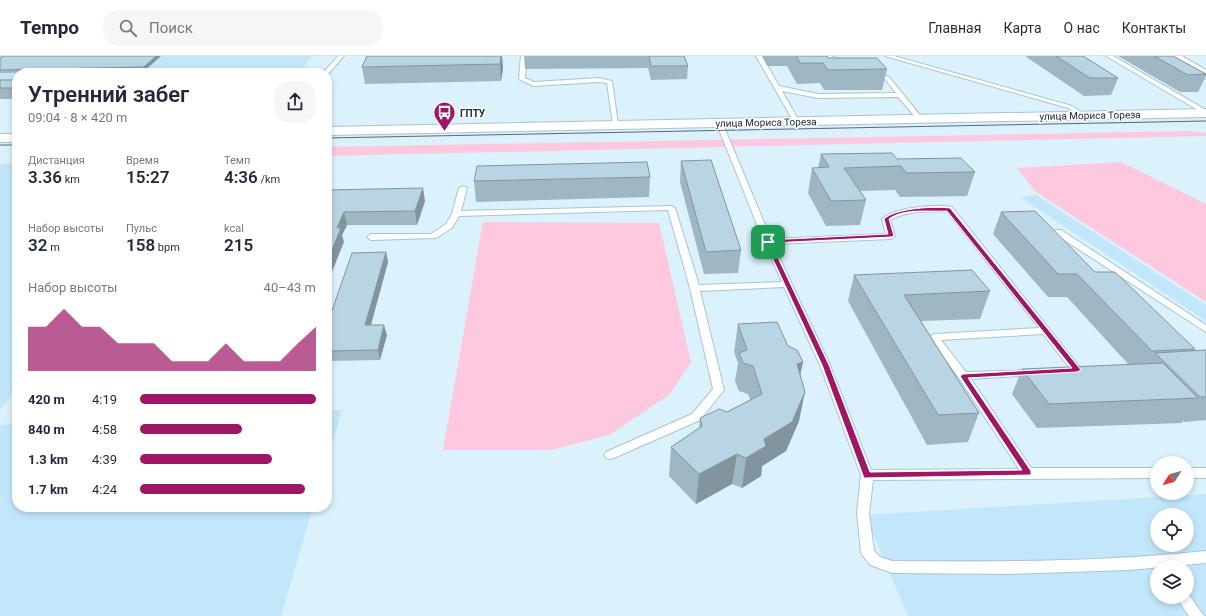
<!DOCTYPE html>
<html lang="ru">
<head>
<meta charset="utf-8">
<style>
	:root { --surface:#fff; --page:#f6f6f7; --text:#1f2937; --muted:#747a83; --line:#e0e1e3; --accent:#9e1766 }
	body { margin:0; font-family:Roboto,sans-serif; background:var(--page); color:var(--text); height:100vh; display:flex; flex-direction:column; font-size:15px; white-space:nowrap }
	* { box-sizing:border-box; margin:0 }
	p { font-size:13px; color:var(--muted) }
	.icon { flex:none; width:22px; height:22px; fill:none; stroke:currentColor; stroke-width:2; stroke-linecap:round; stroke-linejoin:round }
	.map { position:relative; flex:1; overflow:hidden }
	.panel { position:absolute; left:12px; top:12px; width:320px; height:444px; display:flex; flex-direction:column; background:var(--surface); border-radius:16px; box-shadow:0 2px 6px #0003 }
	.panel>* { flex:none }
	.needle { width:26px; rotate:233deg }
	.fabs { position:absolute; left:1150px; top:400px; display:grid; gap:8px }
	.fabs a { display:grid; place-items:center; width:44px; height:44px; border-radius:50%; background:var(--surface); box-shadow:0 2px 6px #0003; font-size:20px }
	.pin { position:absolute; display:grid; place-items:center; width:34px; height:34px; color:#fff; margin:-17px; border-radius:8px; box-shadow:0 2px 6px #0006 }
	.round { display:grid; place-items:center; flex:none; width:42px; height:42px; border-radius:16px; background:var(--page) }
	.summary { display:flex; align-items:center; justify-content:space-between; height:68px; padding:0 16px }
	h1 { font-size:22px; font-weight:600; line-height:30px }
	.metrics { display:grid; grid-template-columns:repeat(3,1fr); gap:6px; height:68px; padding:4px 16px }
	.metrics div { display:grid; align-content:center }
	.metrics b { font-size:17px; font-weight:600 }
	.metrics small { font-size:11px; font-weight:400 }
	.metrics p { font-size:11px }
	.chart { height:112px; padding:8px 16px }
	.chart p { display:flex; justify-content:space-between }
	.chart svg { width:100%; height:72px; margin-top:4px; fill:var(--accent); opacity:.7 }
	ul { padding:0 16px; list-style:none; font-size:13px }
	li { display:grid; grid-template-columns:64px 48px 1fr; align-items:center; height:30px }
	li i { height:10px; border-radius:5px; background:var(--accent) }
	header { display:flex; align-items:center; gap:24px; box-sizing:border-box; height:56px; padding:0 20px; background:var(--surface); border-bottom:1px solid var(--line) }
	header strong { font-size:19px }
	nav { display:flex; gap:22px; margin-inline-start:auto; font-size:14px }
	.search { width:280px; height:36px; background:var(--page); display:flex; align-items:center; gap:10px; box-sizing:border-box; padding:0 14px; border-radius:16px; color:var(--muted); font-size:15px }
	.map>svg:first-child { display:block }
	.built { fill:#c3e7fa; fill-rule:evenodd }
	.green { fill:#fec8df }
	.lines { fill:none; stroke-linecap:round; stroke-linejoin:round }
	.service-casing { stroke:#a9c4d2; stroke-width:2 }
	.tertiary-casing { stroke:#a9c4d2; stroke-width:2 }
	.service { fill:#fff; fill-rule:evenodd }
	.tertiary { fill:#fff; fill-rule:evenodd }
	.tram { stroke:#5d6b72; stroke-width:1 }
	.wall { fill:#9fb7c3 }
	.shaded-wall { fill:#82959f }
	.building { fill:#b9d5e3; stroke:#82959f }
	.route { fill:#9e1766; stroke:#fff; fill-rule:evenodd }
	.labels { text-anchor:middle; stroke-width:3; stroke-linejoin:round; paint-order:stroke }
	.far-poi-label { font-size:10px; font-weight:bold; fill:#222c31; stroke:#fff; text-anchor:start }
	.far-street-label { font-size:10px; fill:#222c31; stroke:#fff }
</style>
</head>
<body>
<header>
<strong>Tempo</strong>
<div class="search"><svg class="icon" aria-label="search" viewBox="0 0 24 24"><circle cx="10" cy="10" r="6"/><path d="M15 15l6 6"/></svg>Поиск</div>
<nav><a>Главная</a><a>Карта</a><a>О нас</a><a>Контакты</a></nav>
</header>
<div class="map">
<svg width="1206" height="560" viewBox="0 0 1206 560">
	<rect width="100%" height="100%" fill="#dbf1fc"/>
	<g class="built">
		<polygon points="0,0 312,0 300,17 17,17 17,33 0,33"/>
		<polygon points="17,107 17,333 0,354 0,108"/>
		<polygon points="1036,139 1206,249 1206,265 1020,141"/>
		<polygon points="327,354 342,354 327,406"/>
		<polygon points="17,368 17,451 313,451 281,560 0,560 0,369"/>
		<path d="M 1206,438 L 1206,560 L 908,560 L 865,459 ZM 1157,459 L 1187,459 L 1187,489 L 1157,489 ZM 1157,511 L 1187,511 L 1187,541 L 1157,541 Z"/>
	</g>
	<g class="green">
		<polygon points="1190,75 1206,77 1206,80 327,100 327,91"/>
		<polygon points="1121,106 1206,148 1206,246 1036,136 1017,112"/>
		<polygon points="483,166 659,167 691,307 669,339 609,379 551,394 443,394"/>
	</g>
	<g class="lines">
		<defs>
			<g id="service">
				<polygon points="338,0 344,0 328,18 323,17"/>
				<polygon points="521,0 527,0 525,22 534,26 599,22 612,25 618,69 613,68 607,27 599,26 533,30 519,23"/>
				<polygon points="756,0 762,0 779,30 818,38 896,37 885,23 870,17 873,15 889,21 923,63 918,64 898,41 818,42 782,35 799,65 794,66"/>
				<polygon points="823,0 831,0 846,6 841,7"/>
				<polygon points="885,0 894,0 1072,50 1085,59 1080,60 1068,52"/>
				<polygon points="1106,0 1113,0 1206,54 1206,59"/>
				<path d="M 719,64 L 722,66 L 771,183 L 886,178 L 882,163 C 894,151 936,148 952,151 L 1082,314 L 1077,317 L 1064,316 L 1063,314 L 1064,312 L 1069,311 L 1043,278 L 941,284 L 966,316 L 1038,314 L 1039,316 L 1034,319 L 971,323 L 1031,412 L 1157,412 L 1157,422 L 873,424 L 869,457 L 874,495 L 880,501 L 892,505 C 997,506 1101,506 1206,495 L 1206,507 L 1128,514 L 1010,518 L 892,517 L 870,509 L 861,497 L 857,457 L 861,419 L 820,309 L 784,231 L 700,235 L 724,334 L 700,364 L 614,402 L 610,403 L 606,402 L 604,399 L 606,396 L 692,358 L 713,333 L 690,232 L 668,154 L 459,160 L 452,172 L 436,182 L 371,184 L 367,181 L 371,178 L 431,178 L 446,168 L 452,158 L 459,132 L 463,130 L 467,132 L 461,155 L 671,150 L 675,152 L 699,229 L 782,226 L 764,186 L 716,66 ZM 947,155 L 1039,272 L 934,278 L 929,281 L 959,322 L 1019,413 L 871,414 L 830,309 L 773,188 L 891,183 L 895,180 L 890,164 C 908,154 928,156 947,155 Z"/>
				<polygon points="1055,174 1061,174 1206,269 1206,276 1055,178 1054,176"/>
				<rect x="1187" y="412" width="19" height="10"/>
				<polygon points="1187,536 1204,560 1189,560 1176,541 1187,541"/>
			</g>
			<g id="tertiary">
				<polygon points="1167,0 1182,0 1206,14 1206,23 1169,3"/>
				<polygon points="1206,53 1206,61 327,79 327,71"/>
				<rect x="0" y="78" width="17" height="8"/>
			</g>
		</defs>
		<use href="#service" class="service-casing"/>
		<use href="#tertiary" class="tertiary-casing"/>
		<use href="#service" class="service"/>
		<use href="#tertiary" class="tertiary"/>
		<g class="tram">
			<polyline points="327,82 1206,65"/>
			<polyline points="0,89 17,89"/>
		</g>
	</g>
	<g class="wall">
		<polygon points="3,0 161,0 145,14 0,17 0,2"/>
		<polygon points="367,0 502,0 503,13 501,25 365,28 362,11"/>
		<polygon points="524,0 684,0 688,10 687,23 651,24 648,12 525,13"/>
		<polygon points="762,0 827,0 828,2 887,13 882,34 824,34 820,27 797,28 787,10 767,10"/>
		<polygon points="1025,0 1083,0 1118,22 1111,39 1084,40"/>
		<polygon points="1118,0 1173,0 1206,18 1206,20 1198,36 1180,36"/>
		<rect x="0" y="24" width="17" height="19"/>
		<polygon points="821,98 897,103 975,116 967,140 900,141 895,134 860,135 866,144 860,169 826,170 808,137 812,112 818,112"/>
		<polygon points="681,105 741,194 738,217 704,218 680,126"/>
		<polygon points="650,121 649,141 476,146 474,125"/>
		<polygon points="327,134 425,145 417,169 347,169 342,179 344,186"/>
		<polygon points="1001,156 1095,216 1195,293 1194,295 1206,294 1206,364 1185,366 1183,365 1182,367 1037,372 1012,338 1022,313 1129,309 1067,241 1048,241 993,178"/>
		<polygon points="386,196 388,206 371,269 387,279 380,304 327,305 327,269"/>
		<polygon points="854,219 990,235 980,263 921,265 979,357 968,386 927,389 848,245"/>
		<polygon points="738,268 788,290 803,306 800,319 799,365 786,395 762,410 761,420 742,432 732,428 696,448 669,420 671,391 699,372 700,362 727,356 750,344 748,338 739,335 735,325 738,307 734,296"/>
	</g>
	<g class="shaded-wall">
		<polygon points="156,0 161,0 145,14 144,11"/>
		<polygon points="501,0 502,0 503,13 501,25 500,8"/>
		<polygon points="423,132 425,145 417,169 415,155"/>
		<polygon points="344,156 347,169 342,179 344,186 327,228 327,206 337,172"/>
		<polygon points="386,196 388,206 368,279 365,269"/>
		<polygon points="384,269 387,279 380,304 378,294"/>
		<polygon points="803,306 797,334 797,308"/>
		<polygon points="805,336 799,365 786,395 762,410 761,420 742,432 746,402"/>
		<polygon points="737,398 732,428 696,448 699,418"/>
	</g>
	<g class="building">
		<polygon points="3,0 156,0 144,11 0,14 0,2"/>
		<polygon points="367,0 501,0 500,8 362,11"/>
		<polygon points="649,0 684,0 688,10 651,10"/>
		<polygon points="796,0 827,0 828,2 877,2 887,13 828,14 823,7 800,7"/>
		<polygon points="1056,0 1083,0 1118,22 1090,22"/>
		<polygon points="1154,0 1173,0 1206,18 1188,19"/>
		<rect x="0" y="24" width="17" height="8"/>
		<polygon points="892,97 897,103 961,102 975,116 906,117 901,110 844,112 866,144 831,145 812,112 829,111 821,98"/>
		<polygon points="711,104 741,194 706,196 681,105"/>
		<polygon points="647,106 650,121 474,125 477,110"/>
		<polygon points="423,132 415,155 344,156 337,172 341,172 327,206 327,134"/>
		<polygon points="1035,155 1095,216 1115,216 1195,293 1152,295 1077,218 1058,218 1001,156"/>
		<polygon points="386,196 365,269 384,269 378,294 327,295 327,269 352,197"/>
		<polygon points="972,214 990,235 904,239 979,357 938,359 854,219"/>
		<polygon points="777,266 788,290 797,294 803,306 797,308 805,336 792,366 764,383 766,390 746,402 737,398 699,418 671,391 702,370 700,362 719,353 727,356 762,338 753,310 743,307 739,297 747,294 738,268"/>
		<polygon points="1206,294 1206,341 1200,341 1155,297"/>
		<polygon points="1163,307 1198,342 1049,348 1022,313"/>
	</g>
	<path class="route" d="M 950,152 L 1081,314 L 1077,316 L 968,322 L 1031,415 L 1031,419 L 864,422 L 822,309 L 765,186 L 768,184 L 888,178 L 884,163 C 895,152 935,150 950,152 ZM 947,155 L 1072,312 L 963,318 L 960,320 L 1022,414 L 870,416 L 829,309 L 771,187 L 891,181 L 894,180 L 889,163 C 904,152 929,156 947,155 Z"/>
	<defs>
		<symbol id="bus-pin" viewBox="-11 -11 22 30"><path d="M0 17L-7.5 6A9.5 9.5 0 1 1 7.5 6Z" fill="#9e1766" stroke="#fff"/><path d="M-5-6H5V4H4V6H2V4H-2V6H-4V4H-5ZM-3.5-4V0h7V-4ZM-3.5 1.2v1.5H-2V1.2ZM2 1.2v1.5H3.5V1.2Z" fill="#fff"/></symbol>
	</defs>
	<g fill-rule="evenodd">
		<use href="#bus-pin" x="432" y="44" width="25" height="34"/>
	</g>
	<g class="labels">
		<g class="far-poi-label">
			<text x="460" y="61">ГПТУ</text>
		</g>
		<g class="far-street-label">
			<text transform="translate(1090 59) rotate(-1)" y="4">улица Мориса Тореза</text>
			<text transform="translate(766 66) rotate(-1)" y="4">улица Мориса Тореза</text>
		</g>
	</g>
</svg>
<div class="fabs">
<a><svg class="needle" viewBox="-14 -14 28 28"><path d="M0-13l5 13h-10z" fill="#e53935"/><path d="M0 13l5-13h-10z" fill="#747a83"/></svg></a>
<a><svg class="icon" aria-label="locate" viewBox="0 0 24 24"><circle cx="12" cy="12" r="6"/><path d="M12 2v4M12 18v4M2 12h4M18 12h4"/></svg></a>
<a><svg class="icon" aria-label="layers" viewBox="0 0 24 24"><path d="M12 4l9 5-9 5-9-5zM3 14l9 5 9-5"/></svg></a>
</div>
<div class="pin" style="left:768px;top:186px;background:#1e9e55"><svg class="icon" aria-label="arrive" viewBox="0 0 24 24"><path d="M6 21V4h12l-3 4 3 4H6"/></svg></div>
<section class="panel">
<div class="summary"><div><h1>Утренний забег</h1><p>09:04 · 8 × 420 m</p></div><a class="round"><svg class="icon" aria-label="share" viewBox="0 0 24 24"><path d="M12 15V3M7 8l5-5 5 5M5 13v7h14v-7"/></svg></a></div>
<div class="metrics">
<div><p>Дистанция</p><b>3.36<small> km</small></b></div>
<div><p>Время</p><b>15:27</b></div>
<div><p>Темп</p><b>4:36<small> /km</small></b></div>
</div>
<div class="metrics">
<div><p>Набор высоты</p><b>32<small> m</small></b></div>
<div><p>Пульс</p><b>158<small> bpm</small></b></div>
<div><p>kcal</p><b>215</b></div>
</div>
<div class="chart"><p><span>Набор высоты</span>40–43 m</p>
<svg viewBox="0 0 160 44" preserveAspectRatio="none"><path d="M0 44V17L10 17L20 6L30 17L40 17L50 27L60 27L70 27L80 38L90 38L100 38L110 27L120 38L130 38L140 38L150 27L160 17V44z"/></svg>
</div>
<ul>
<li><b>420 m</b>4:19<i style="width:100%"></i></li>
<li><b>840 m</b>4:58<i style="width:58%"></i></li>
<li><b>1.3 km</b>4:39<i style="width:75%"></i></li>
<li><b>1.7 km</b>4:24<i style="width:94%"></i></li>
</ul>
</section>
</div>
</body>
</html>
